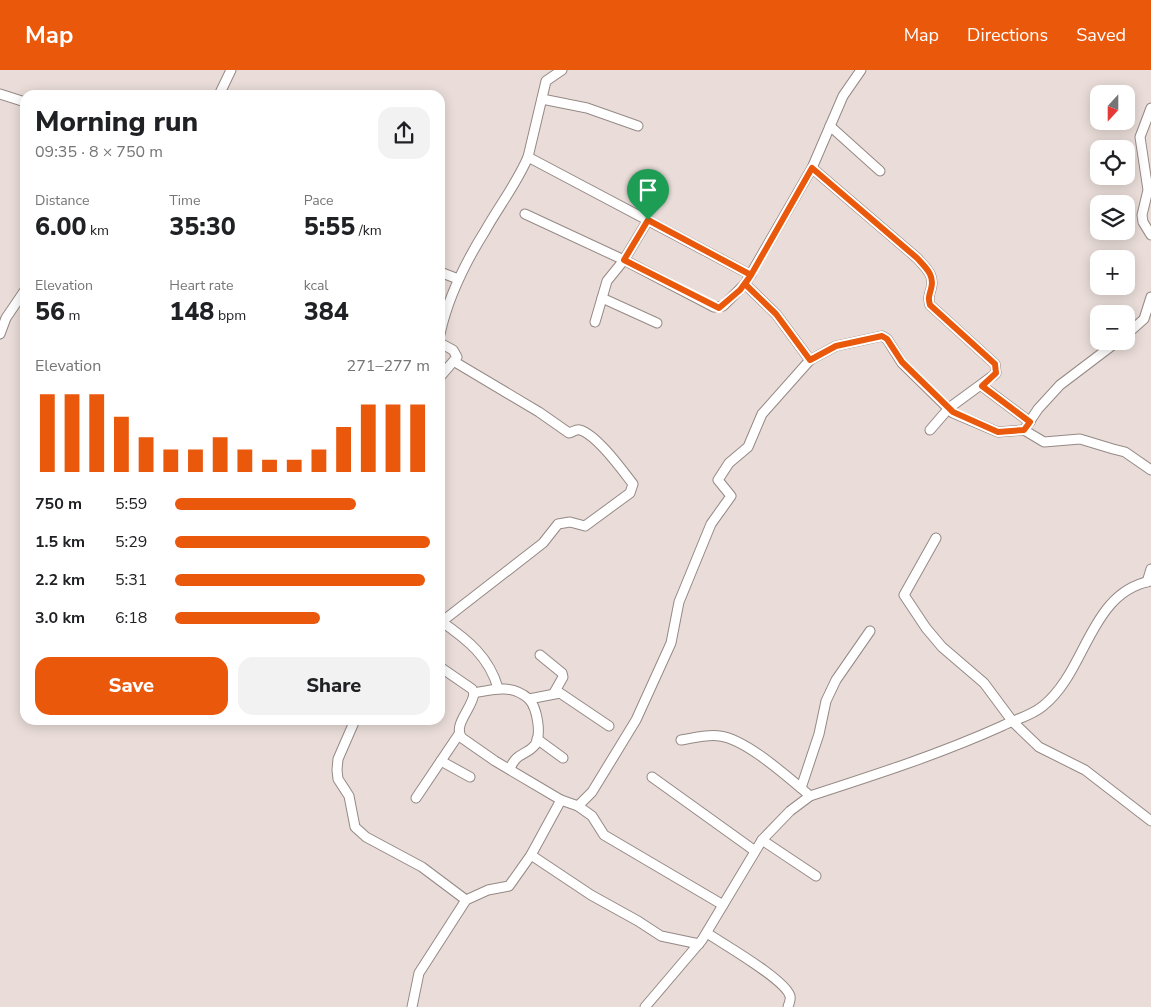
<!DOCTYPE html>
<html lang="en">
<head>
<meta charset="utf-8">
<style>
	:root { --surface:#fff; --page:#f2f2f2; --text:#202124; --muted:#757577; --accent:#ea580c }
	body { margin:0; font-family:"Nunito Sans",sans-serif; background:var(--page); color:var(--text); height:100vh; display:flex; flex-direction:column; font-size:19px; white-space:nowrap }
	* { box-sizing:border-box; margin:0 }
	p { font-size:16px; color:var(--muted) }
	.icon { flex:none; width:28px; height:28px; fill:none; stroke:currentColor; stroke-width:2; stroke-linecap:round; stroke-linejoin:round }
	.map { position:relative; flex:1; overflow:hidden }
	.details { position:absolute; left:20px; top:20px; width:425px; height:635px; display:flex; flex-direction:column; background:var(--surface); border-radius:15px; box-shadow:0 2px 12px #0003 }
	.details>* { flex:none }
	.needle { width:32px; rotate:201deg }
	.tools { position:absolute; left:1090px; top:15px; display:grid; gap:10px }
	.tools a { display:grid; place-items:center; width:45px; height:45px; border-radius:10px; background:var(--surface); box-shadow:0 2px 12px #0003; font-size:25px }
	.pin { position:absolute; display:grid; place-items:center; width:42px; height:42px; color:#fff; margin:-51px -21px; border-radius:50% 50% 50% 0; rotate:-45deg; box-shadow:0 0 5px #0007 }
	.pin .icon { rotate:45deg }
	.round { display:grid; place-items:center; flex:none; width:52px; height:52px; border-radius:15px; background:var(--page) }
	.overview { display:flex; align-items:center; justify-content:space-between; height:85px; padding:0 15px }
	h1 { font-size:28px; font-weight:800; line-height:38px }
	.metrics { display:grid; grid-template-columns:repeat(3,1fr); gap:8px; height:85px; padding:5px 15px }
	.metrics div { display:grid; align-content:center }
	.metrics b { font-size:25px; font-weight:800 }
	.metrics small { font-size:14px; font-weight:400 }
	.metrics p { font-size:14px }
	.chart { height:140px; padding:10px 15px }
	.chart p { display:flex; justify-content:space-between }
	.chart svg { width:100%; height:90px; margin-top:5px; stroke:var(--accent); stroke-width:6 }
	.primary-button { display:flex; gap:10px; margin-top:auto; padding:10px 15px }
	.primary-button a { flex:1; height:58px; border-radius:15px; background:var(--accent); color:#fff; font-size:20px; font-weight:800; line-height:58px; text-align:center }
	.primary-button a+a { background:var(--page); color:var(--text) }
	ul { padding:0 15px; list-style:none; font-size:16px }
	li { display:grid; grid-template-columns:80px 60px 1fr; align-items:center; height:38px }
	li i { height:12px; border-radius:6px; background:var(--accent) }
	header { display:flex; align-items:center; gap:30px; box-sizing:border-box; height:70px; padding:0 25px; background:var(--accent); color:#fff }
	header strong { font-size:24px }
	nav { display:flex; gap:28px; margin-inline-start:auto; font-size:18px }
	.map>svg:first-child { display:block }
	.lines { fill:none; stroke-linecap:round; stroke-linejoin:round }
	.street-casing { stroke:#958985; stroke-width:11 }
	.street { stroke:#fff; stroke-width:9 }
	.route-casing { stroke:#fff; stroke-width:10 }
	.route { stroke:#ea580c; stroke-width:6 }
</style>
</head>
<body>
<header>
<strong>Map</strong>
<nav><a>Map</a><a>Directions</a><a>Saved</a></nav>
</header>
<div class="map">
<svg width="1151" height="937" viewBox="0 0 1151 937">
	<rect width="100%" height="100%" fill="#eaddd9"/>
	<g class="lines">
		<defs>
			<g id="street">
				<polyline points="0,24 25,32"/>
				<polyline points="219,25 231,0"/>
				<polyline points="542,29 587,38 638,56"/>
				<polyline points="1151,38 1140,67 1148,120 1142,145 1143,152 1151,165"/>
				<polyline points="830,56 880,101"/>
				<polyline points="528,87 546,11 562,0"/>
				<path d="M 812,98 L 917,188 C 926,198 935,205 931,219 C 929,226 928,228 930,235 L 995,294 L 996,303 L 994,305 L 949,338 L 930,360"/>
				<polyline points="525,144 624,190 714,237 723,236 745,214"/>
				<polyline points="440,202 458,209"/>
				<polyline points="602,228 657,253"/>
				<polyline points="595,252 607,211 624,190 648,150"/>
				<polyline points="0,264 6,248 25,220"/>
				<path d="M 440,264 C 448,227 465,193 485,161 C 499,136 517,113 528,87 L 751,205"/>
				<polyline points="1126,265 1144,249 1151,227"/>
				<polyline points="440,273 453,280 457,287 440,307"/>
				<polyline points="810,290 836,276 882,266 887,269 902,293 953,343 998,362 1024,360 1044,372 1080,369 1113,379 1125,382 1151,400"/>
				<polyline points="982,316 1030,352"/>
				<polyline points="1024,360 1038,339 1060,315 1118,271"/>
				<polyline points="936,468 904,525 926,558 942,577 984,613 1013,652 1039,677 1085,700 1151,751"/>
				<polyline points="1147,512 1151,499"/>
				<path d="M 442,552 C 468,570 489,587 498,618"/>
				<path d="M 440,553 L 543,473 L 558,454 L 570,452 L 585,456 L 630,423 L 633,414 C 622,400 597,365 580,360 C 576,359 573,362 569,363 L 539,342 L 455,292"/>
				<polyline points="540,585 562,603 563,607 554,623"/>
				<path d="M 474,623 C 494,619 512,614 529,629 L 560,623 L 609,656"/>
				<polyline points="355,650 338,689 337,700 338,709 349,726 355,757 366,767 422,797 466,830"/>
				<polyline points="537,669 563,688"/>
				<path d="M 681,670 C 693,668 708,664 720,666 C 744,669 782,702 801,718"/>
				<polyline points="441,691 470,707"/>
				<path d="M 510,699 C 516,682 526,686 535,675 C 542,664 537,638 529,629"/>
				<polyline points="652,707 755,781"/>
				<polyline points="810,726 801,718 819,664 826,631 836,610 870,561"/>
				<polyline points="416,728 459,664"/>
				<polyline points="561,730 578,736 592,746 604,765 723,835"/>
				<polyline points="578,736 592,722 636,650 671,573 679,532 704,471 711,454 731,426 718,410 729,393 748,377 762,344 810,290 776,244 745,214 812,98 843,26 861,0"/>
				<polyline points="762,770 816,806"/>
				<polyline points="531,785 591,825 638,851 661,866 699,874"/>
				<path d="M 707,863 C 723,874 785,909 790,926 C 791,930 789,933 788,937"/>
				<path d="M 412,937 L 419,903 L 466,830 L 488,820 L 509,816 L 531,785 L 561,730 L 495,691 L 462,668 C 452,655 473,638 474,623 L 472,619 L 440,597"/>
				<path d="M 645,937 L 702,870 L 762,770 L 790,741 L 810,726 C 875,705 940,684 1002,656 C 1016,649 1031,646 1043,636 C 1087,601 1089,523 1151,511"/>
			</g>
		</defs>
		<use href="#street" class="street-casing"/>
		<use href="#street" class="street"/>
	</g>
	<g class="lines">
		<defs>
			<path id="route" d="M 648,150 L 751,205 L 745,214 L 776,244 L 810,290 L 836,276 L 882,266 L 887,269 L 902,292 L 953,342 L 998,362 L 1024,360 L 1030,352 L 982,316 L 996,303 L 995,294 L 930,235 C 928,228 929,226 931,219 C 935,205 926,198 917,188 L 812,98 L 751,205 L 740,220 L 719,238 L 624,190 L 648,150"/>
		</defs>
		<use href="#route" class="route-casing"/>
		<use href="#route" class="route"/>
	</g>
</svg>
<div class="tools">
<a><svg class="needle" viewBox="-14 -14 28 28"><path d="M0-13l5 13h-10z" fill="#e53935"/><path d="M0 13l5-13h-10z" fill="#757577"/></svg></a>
<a><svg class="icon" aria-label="locate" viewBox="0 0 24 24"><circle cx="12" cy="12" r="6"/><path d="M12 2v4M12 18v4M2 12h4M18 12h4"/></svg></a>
<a><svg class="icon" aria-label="layers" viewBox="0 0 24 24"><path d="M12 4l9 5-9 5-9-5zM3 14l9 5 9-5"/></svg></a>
<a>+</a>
<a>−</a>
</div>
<div class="pin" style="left:648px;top:150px;background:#1e9e55"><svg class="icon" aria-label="arrive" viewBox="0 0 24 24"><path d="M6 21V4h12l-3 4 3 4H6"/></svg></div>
<section class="details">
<div class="overview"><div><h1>Morning run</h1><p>09:35 · 8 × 750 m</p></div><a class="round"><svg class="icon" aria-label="share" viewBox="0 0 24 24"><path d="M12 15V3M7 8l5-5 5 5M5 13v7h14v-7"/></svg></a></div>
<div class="metrics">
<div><p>Distance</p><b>6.00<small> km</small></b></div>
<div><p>Time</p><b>35:30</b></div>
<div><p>Pace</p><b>5:55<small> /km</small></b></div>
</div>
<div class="metrics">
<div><p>Elevation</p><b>56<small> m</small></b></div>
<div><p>Heart rate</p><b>148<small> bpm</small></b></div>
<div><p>kcal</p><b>384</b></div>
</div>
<div class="chart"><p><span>Elevation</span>271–277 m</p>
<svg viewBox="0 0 160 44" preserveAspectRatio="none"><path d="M5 44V6M15 44V6M25 44V6M35 44V17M45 44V27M55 44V33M65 44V33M75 44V27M85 44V33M95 44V38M105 44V38M115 44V33M125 44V22M135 44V11M145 44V11M155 44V11"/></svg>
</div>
<ul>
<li><b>750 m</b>5:59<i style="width:71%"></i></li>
<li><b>1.5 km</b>5:29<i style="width:100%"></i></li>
<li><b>2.2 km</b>5:31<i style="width:98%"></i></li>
<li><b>3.0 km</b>6:18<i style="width:57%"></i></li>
</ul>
<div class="primary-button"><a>Save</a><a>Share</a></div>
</section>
</div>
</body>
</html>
